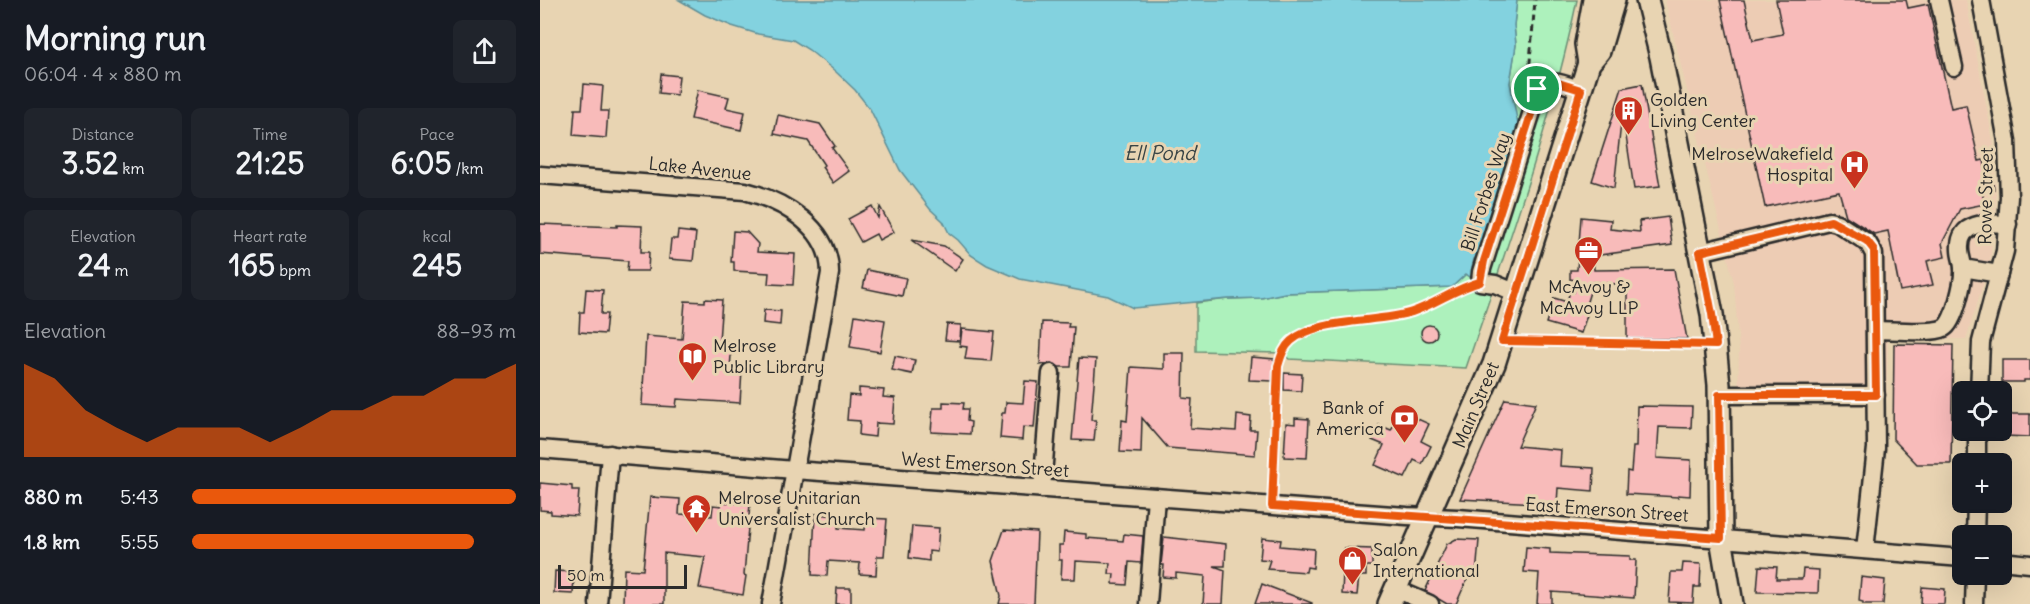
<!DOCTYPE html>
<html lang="en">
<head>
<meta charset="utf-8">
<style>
	:root { --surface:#171b24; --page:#20242c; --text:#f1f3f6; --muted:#9ea1a6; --accent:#ea580c }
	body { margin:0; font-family:Delius,sans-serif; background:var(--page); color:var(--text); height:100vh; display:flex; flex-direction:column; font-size:22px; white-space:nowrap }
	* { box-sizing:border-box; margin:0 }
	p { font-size:20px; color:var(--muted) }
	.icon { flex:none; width:33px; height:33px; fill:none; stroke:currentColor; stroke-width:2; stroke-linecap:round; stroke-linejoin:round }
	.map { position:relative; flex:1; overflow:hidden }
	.drawer { display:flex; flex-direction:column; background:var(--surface); width:540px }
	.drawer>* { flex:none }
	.tools { position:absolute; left:1412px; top:381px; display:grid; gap:12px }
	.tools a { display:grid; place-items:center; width:60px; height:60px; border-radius:9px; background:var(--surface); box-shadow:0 6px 24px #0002; font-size:30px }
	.scale { position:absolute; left:18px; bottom:15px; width:129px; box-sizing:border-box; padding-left:6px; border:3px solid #2b2b2b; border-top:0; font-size:16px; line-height:21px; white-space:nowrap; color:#2b2b2b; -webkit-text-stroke:4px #e8d4b2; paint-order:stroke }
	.pin { position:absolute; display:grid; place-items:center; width:51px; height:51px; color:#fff; margin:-26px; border:3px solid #fff; border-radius:50%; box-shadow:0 2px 6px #0007 }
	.round { display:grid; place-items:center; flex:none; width:63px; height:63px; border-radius:9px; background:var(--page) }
	.overview { display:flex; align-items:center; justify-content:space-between; height:102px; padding:0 24px }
	h1 { font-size:33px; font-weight:800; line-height:45px }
	.stats { display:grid; grid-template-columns:repeat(3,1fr); gap:9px; height:102px; padding:6px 24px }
	.stats div { display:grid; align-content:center; border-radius:9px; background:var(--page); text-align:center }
	.stats b { font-size:30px; font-weight:800 }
	.stats small { font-size:16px; font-weight:400 }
	.stats p { font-size:16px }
	.chart { height:168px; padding:12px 24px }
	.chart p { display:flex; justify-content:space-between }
	.chart svg { width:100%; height:108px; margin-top:6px; fill:var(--accent); opacity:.7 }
	ul { padding:0 24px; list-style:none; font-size:20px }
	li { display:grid; grid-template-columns:96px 72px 1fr; align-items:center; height:45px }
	li i { height:15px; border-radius:8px; background:var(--accent) }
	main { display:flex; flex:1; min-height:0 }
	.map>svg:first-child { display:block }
	.built { fill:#edccb4 }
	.green { fill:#adf1bc; stroke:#6c8e74; stroke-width:1.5 }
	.water { fill:#83d2df; stroke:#608f97; stroke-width:1.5 }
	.building { fill:#f8bbba; stroke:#2b2b2b; stroke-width:1.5 }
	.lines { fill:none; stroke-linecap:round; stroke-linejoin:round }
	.minor-casing { stroke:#2b2b2b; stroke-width:21 }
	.major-casing { stroke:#2b2b2b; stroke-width:26 }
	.path { stroke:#2b2b2b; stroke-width:3; stroke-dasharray:6 4.5; stroke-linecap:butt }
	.minor { stroke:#e8d4b2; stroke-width:16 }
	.major { stroke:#e8d4b2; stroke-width:21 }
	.route-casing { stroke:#fff; stroke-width:12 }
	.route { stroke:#ea580c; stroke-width:8 }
	.labels { text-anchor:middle; stroke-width:6; stroke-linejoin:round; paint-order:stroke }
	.poi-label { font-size:18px; fill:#2b2b2b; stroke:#e8d4b2; text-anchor:start }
	.street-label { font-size:18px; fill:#2b2b2b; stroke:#e8d4b2 }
	.water-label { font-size:20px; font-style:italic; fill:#384446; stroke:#e8d4b2 }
</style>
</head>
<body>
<main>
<section class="drawer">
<div class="overview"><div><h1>Morning run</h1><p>06:04 · 4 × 880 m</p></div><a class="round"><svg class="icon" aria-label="share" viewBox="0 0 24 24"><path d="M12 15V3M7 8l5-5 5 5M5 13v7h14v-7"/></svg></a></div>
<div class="stats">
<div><p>Distance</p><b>3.52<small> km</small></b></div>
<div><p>Time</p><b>21:25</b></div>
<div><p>Pace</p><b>6:05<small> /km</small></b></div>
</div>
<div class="stats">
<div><p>Elevation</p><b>24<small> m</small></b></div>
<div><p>Heart rate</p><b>165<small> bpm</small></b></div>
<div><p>kcal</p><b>245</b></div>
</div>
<div class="chart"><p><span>Elevation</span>88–93 m</p>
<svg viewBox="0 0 160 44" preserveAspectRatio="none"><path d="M0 44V6L10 12L20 25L30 32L40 38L50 32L60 32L70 32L80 38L90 32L100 25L110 25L120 19L130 19L140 12L150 12L160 6V44z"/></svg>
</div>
<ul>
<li><b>880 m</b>5:43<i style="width:100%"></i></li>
<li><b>1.8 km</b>5:55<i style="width:87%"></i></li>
</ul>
</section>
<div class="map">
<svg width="1490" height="604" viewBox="0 0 1490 604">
	<rect width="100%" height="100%" fill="#e8d4b2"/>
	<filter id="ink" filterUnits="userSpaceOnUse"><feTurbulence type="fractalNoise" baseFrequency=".0167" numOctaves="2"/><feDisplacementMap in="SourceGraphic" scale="12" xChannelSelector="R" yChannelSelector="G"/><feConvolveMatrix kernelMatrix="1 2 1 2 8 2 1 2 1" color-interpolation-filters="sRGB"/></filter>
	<g filter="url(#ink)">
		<polygon class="built" points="1125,0 1426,0 1454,146 1456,203 1450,262 1426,339 1348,339 1346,403 1198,403 1199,349 1194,283"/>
		<path class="green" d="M 977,0 L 1037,0 C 1011,125 967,247 926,368 L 749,359 L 742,353 L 656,351 L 656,303 L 688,299 L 721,298 L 745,293 L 912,287 L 926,274 L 934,279 L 938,272 L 932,267 L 974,107 L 970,83 L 976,45 L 974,25 Z"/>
		<polygon class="water" points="139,0 977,0 974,25 976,45 970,83 980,135 944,253 934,259 932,267 938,272 934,280 926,274 912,287 745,293 721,298 688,299 593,308 568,296 480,279 447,265 431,255 418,240 409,233 403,221 390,209 360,170 330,109 315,90 295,71 269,50 253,40 218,34 192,26 165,15"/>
		<g class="building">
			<polygon points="1180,0 1204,0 1213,40 1243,34 1236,0 1366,0 1368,8 1388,4 1411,108 1426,105 1439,161 1444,160 1446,172 1450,171 1454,189 1442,192 1445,204 1420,209 1402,243 1405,257 1387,261 1393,285 1360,291 1348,231 1334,234 1306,216 1299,191 1225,207"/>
			<polygon points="121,74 139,76 137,95 119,93"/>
			<polygon points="44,84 63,86 61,111 68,111 66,138 33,135 35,109 42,109"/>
			<polygon points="1102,84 1120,186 1094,189 1084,123 1081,123 1074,188 1052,181 1082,88"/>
			<polygon points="158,90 189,97 186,108 205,112 201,130 151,119"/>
			<polygon points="238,115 280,124 295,146 292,148 309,171 293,183 282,167 284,165 268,141 234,134"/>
			<polygon points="332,206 338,218 340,207 354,232 339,240 336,234 321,242 308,219"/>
			<polygon points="1041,217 1071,220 1070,229 1100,232 1099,221 1128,217 1132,245 1053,256 1054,270 1134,269 1147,339 1087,339 1087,285 1053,282 1045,308 1049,309 1041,333 1006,323 1014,298 1027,302 1030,291 1034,292 1036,280 1030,279 1030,270 1037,270"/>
			<polygon points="0,224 77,227 77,225 102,226 101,252 109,252 108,271 87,271 88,261 0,254"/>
			<polygon points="138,231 156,233 153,261 129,259 131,239 137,239"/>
			<polygon points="193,231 207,232 218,244 217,252 255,254 253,285 228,284 229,273 194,271 194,262 191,262"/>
			<polygon points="371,240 404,246 423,259 415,271"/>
			<polygon points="327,270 366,278 362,296 323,288"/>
			<polygon points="46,289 63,290 61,314 67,314 65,334 39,332 40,312 44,312"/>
			<polygon points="165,299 182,300 179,341 192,342 190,369 202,370 200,403 137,399 136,407 102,405 106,336 142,339 145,301 165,302"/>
			<polygon points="224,310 241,311 240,325 223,323"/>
			<polygon points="315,315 345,320 340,352 310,347"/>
			<polygon points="502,322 529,323 528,327 534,327 531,367 519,367 511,363 500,365"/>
			<polygon points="407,324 421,325 420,341 405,340"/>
			<circle cx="889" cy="333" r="8"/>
			<polygon points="422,329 454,332 451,361 425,359 427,347 420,346"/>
			<polygon points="1354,344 1413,345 1411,464 1377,464 1353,439"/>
			<polygon points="624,353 644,353 643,398 652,399 650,428 696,431 697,415 711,417 710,430 717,430 715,455 628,448 602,418 601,453 580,452 582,420 587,421 591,367 624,369"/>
			<polygon points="355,356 375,360 372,374 352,370"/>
			<polygon points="711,357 735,359 733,381 709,380"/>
			<polygon points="539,358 556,359 551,420 556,420 554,441 532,440"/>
			<polygon points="1462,360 1490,360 1490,380 1484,380 1484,382 1462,382"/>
			<polygon points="744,373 762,374 761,391 744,390"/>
			<polygon points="485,381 498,382 494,428 483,427 482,440 460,438 462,413 465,413 466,402 483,403"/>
			<polygon points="319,388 344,390 343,397 355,398 353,424 336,423 335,437 319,435 320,421 307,420 309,395 319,396"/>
			<polygon points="965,399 996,403 977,446 1021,450 1020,466 1054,468 1053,491 1018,488 1017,504 920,499"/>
			<polygon points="403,402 424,403 423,409 428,409 427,421 431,422 430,434 391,432 393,408 403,408"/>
			<polygon points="1097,406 1152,407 1151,428 1119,427 1117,458 1151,460 1150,496 1138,495 1138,497 1086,494 1087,471 1091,472 1093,447 1096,447"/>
			<polygon points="860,411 889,424 881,441 891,446 882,464 874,460 865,478 835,465 844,445 832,440 839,425 851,430"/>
			<polygon points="1466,414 1490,414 1490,437 1465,436"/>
			<polygon points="755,418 769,419 767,458 744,457 746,423 755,424"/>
			<polygon points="0,483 32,486 32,490 39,490 37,516 11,514 11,511 0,510"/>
			<polygon points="110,497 140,499 139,514 172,516 173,505 181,506 181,502 210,504 204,575 206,576 203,595 159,588 165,557 124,553 124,604 83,604 84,569 103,570"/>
			<polygon points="275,514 298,516 298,528 325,530 326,518 347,519 344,556 337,556 336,575 319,574 320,563 288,561 287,576 272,575"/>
			<polygon points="372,526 399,528 397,552 389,551 389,561 369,558"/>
			<polygon points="464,530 497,532 494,604 459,604 461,596 453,561"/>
			<polygon points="524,532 546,534 546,538 583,541 584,534 603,536 601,563 589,562 587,585 573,584 574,574 569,574 570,563 536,561 535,579 521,579 522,560 519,560 519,545 523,545"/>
			<polygon points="624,537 686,544 685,566 674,566 685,570 683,604 663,604 665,576 636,573 636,578 623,577 624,565 621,565"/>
			<polygon points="722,538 741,540 740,546 774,549 773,568 767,567 766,572 727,569 730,560 720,559"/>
			<polygon points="916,539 939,540 936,576 929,575 916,604 907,604 885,591 907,544"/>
			<polygon points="986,547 1010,549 1010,553 1090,556 1090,560 1096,560 1094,598 1012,592 1012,604 997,604 999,573 984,572"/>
			<polygon points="804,548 832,549 832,566 826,566 826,576 819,576 817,595 802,594"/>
			<polygon points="1143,563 1161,564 1160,587 1154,587 1153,603 1129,602 1131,572 1142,572"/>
			<polygon points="1219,566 1237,567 1236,579 1262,579 1263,569 1279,570 1278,593 1217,592"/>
			<polygon points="15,571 34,572 33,594 14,593"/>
			<polygon points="1321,577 1345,580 1343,604 1323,604 1323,602 1319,601"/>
			<polygon points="722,584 772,603 772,604 715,604"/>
			<polygon points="1382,587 1405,589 1404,604 1381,604"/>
			<polygon points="297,588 311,588 311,604 296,604"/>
		</g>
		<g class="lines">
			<defs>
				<g id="minor">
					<polyline points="1399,0 1414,67"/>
					<path d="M 0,175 L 205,191 C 244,201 290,228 290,273 L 231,604"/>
					<polyline points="1160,252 1289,221 1297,223 1328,243 1334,254 1336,448 1325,550"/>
					<polyline points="1423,268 1459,274"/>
					<path d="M 977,293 L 955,284 L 940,282 L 941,272 L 996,99 L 997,89 C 1010,76 1026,85 1041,90"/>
					<path d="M 1336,330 C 1351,330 1393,334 1404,328 C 1415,322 1424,280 1423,268 C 1423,262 1420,256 1420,250 C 1418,220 1449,223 1468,224"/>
					<polyline points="1439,392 1441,342 1465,251 1469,197 1467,141 1441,0"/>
					<polyline points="1179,395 1336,395"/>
					<polyline points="0,449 254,470 867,516 918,518 1422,558"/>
					<polyline points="1437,464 1437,430"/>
					<polyline points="502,489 511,373"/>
					<polyline points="1435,536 1436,502"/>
					<polyline points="1461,561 1490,564"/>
					<polyline points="856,589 890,604"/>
					<polyline points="58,604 70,454"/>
					<polyline points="608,604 616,497"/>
					<polyline points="1434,604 1435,574"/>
				</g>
				<g id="major">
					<polyline points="1107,0 1121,57 1172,314 1179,385 1181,538 1192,604"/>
					<polyline points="1049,63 1046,44 1054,0"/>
					<polyline points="849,604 954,364 1049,63 1059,51 1074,0"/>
				</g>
			</defs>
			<use href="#minor" class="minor-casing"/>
			<use href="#major" class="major-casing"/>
			<g class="path">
				<polyline points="989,74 995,0"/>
				<polyline points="981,342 1158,345"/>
				<path d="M 733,489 L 739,366 C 741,357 743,348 750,342 C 775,319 829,322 861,315 C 884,310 904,298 925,288"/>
			</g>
			<use href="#minor" class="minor"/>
			<use href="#major" class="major"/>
		</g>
	</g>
	<g class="lines" filter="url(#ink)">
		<defs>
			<path id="route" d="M 1012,81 L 1041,90 L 962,341 L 1176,345 L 1172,314 L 1160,252 L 1291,221 L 1327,241 L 1334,250 L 1336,395 L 1179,395 L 1181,538 L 732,506 L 738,366 C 741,357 743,348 751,341 C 777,318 838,323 872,312 C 896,304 916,288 940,282 L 944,261 L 996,99 L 997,89 L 1005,83 Z"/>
		</defs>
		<use href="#route" class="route-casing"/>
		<use href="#route" class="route"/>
	</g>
	<defs>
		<symbol id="building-pin" viewBox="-11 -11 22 30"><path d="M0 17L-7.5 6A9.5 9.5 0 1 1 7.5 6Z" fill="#c8321e" stroke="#e8d4b2"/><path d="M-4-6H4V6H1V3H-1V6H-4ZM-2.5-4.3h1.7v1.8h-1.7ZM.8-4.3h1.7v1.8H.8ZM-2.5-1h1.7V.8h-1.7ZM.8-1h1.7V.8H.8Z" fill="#fff"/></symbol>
		<symbol id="hospital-pin" viewBox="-11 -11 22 30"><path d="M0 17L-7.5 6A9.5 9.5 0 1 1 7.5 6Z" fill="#c8321e" stroke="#e8d4b2"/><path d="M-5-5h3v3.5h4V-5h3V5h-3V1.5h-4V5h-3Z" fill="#fff"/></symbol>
		<symbol id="office-pin" viewBox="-11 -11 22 30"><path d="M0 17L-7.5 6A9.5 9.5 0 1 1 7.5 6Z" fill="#c8321e" stroke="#e8d4b2"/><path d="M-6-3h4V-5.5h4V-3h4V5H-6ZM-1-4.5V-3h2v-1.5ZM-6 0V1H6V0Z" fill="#fff"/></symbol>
		<symbol id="library-pin" viewBox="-11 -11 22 30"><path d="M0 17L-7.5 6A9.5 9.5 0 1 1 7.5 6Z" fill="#c8321e" stroke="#e8d4b2"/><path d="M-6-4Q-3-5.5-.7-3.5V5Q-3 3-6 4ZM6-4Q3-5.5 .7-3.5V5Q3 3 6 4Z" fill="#fff"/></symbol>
		<symbol id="bank-pin" viewBox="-11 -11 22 30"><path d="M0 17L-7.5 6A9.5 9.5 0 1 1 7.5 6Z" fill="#c8321e" stroke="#e8d4b2"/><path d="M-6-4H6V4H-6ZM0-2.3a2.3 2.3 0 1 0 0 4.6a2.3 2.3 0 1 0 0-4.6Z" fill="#fff"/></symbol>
		<symbol id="temple-pin" viewBox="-11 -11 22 30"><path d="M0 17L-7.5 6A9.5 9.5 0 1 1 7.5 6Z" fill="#c8321e" stroke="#e8d4b2"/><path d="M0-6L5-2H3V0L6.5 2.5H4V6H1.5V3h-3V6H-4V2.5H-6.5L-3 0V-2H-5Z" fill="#fff"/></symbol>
		<symbol id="shop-pin" viewBox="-11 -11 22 30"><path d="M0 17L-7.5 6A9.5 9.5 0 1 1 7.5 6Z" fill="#c8321e" stroke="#e8d4b2"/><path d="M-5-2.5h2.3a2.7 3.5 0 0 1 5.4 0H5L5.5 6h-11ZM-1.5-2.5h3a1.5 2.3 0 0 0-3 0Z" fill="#fff"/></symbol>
	</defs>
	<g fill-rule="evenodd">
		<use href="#building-pin" x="1072" y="94" width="33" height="45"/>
		<use href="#hospital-pin" x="1298" y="148" width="33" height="45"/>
		<use href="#office-pin" x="1032" y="234" width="33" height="45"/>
		<use href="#library-pin" x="136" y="340" width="33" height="45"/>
		<use href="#bank-pin" x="848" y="402" width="33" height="45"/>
		<use href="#temple-pin" x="140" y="492" width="33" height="45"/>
		<use href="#shop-pin" x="796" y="544" width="33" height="45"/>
	</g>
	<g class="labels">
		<g class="poi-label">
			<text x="1110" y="106">Golden<tspan x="1110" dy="21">Living Center</tspan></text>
			<text x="1293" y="160" text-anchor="end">MelroseWakefield<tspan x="1293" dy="21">Hospital</tspan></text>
			<text x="1049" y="293" text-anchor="middle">McAvoy &amp;<tspan x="1049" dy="21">McAvoy LLP</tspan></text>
			<text x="173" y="352">Melrose<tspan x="173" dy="21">Public Library</tspan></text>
			<text x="844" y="414" text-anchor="end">Bank of<tspan x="844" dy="21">America</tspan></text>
			<text x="178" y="504">Melrose Unitarian<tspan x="178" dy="21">Universalist Church</tspan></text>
			<text x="833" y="556">Salon<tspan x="833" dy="21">International</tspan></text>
		</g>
		<g class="street-label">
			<text transform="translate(160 169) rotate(6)" y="6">Lake Avenue</text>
			<text transform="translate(946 192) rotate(-72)" y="6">Bill Forbes Way</text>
			<text transform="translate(1446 196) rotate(-89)" y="6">Rowe Street</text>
			<text transform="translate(936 405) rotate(-67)" y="6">Main Street</text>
			<text transform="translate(445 465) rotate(4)" y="6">West Emerson Street</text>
			<text transform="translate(1067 510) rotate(4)" y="6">East Emerson Street</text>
		</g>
		<g class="water-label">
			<text x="620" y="160">Ell Pond</text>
		</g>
	</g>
</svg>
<div class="tools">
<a><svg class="icon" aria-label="locate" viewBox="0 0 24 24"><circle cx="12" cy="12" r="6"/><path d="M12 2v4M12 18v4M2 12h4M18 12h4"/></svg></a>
<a>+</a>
<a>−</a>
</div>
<div class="scale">50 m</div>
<div class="pin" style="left:997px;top:89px;background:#1e9e55"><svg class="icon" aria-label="arrive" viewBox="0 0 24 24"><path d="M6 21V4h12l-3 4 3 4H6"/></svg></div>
</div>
</main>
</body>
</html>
